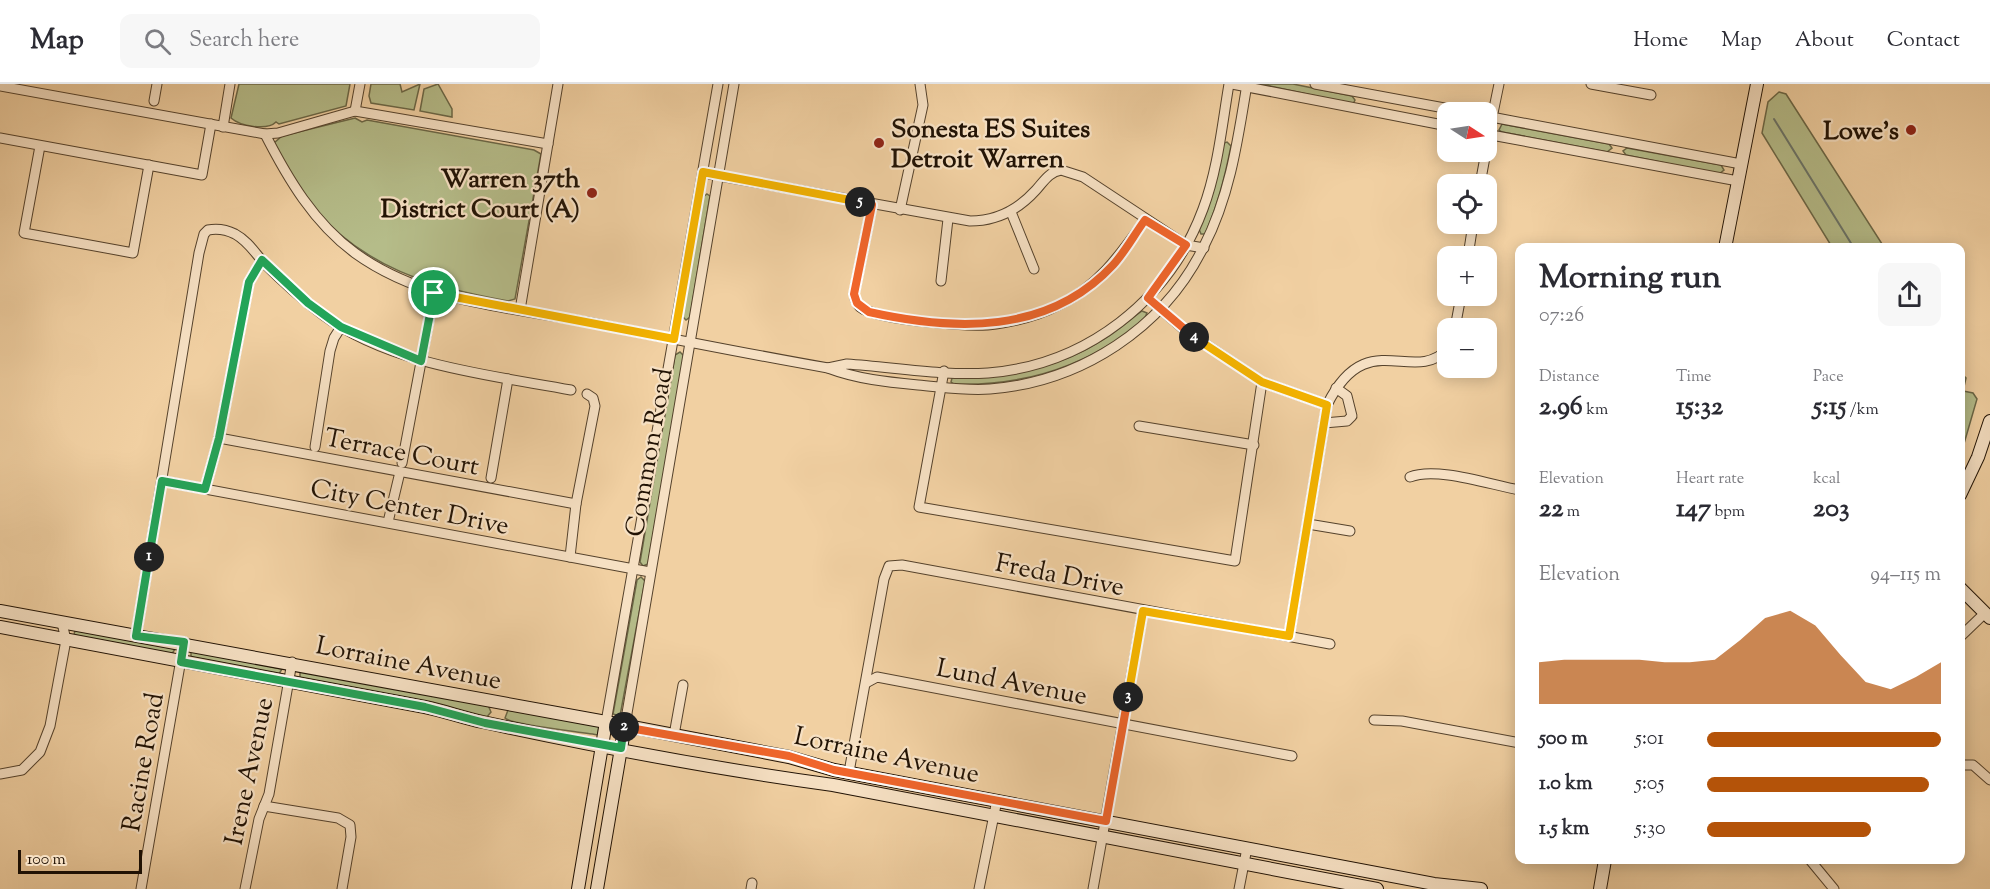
<!DOCTYPE html>
<html lang="en">
<head>
<meta charset="utf-8">
<style>
	:root { --surface:#fff; --page:#f7f7f7; --text:#2b2b33; --muted:#7c7c81; --line:#e1e1e2; --accent:#b45309 }
	body { margin:0; font-family:"Sorts Mill Goudy",serif; background:var(--page); color:var(--text); height:100vh; display:flex; flex-direction:column; font-size:22px; white-space:nowrap }
	* { box-sizing:border-box; margin:0 }
	p { font-size:20px; color:var(--muted) }
	.icon { flex:none; width:33px; height:33px; fill:none; stroke:currentColor; stroke-width:2; stroke-linecap:round; stroke-linejoin:round }
	.map { position:relative; flex:1; overflow:hidden }
	.sheet { position:absolute; left:1515px; top:159px; width:450px; height:621px; display:flex; flex-direction:column; background:var(--surface); border-radius:12px; box-shadow:0 3px 15px #0003 }
	.sheet>* { flex:none }
	.needle { width:39px; rotate:102deg }
	.tools { position:absolute; left:1437px; top:18px; display:grid; gap:12px }
	.tools a { display:grid; place-items:center; width:60px; height:60px; border-radius:12px; background:var(--surface); box-shadow:0 3px 15px #0003; font-size:30px }
	.scale { position:absolute; left:18px; bottom:15px; width:124px; box-sizing:border-box; padding-left:6px; border:3px solid #211204; border-top:0; font-size:16px; line-height:21px; white-space:nowrap; color:#211204; -webkit-text-stroke:4px #f6e0c3; paint-order:stroke }
	.pin { position:absolute; display:grid; place-items:center; width:51px; height:51px; color:#fff; margin:-26px; border:3px solid #fff; border-radius:50%; box-shadow:0 2px 6px #0007 }
	.km { position:absolute; width:30px; height:30px; margin:-15px; border-radius:50%; background:#222; color:#fff; font-size:16px; line-height:30px; text-align:center }
	.round { display:grid; place-items:center; flex:none; width:63px; height:63px; border-radius:12px; background:var(--page) }
	.headline { display:flex; align-items:center; justify-content:space-between; height:102px; padding:0 24px }
	h1 { font-size:33px; font-weight:700; line-height:45px }
	.metrics { display:grid; grid-template-columns:repeat(3,1fr); gap:9px; height:102px; padding:6px 24px }
	.metrics div { display:grid; align-content:center }
	.metrics b { font-size:26px; font-weight:700 }
	.metrics small { font-size:16px; font-weight:400 }
	.metrics p { font-size:16px }
	.chart { height:168px; padding:12px 24px }
	.chart p { display:flex; justify-content:space-between }
	.chart svg { width:100%; height:108px; margin-top:6px; fill:var(--accent); opacity:.7 }
	ul { padding:0 24px; list-style:none; font-size:20px }
	li { display:grid; grid-template-columns:96px 72px 1fr; align-items:center; height:45px }
	li i { height:15px; border-radius:8px; background:var(--accent) }
	header { display:flex; align-items:center; gap:36px; box-sizing:border-box; height:84px; padding:0 30px; background:var(--surface); border-bottom:2px solid var(--line) }
	header strong { font-size:28px }
	nav { display:flex; gap:33px; margin-inline-start:auto; font-size:21px }
	.search { width:420px; height:54px; background:var(--page); display:flex; align-items:center; gap:15px; box-sizing:border-box; padding:0 21px; border-radius:12px; color:var(--muted); font-size:22px }
	.map>svg:first-child { display:block }
	.green { fill:#b5bc89; stroke:#6b6746; stroke-width:1.5 }
	.lines { fill:none; stroke-linecap:round; stroke-linejoin:round }
	.stream { stroke:#6a7469; stroke-width:2 }
	.street-casing { stroke:#55422c; stroke-width:11 }
	.secondary-casing { stroke:#211204; stroke-width:14 }
	.street { stroke:#f6e0c3; stroke-width:9 }
	.secondary { stroke:#f6e0c3; stroke-width:12 }
	.split-1-casing { stroke:#fff; stroke-width:12 }
	.split-2-casing { stroke:#fff; stroke-width:12 }
	.split-3-casing { stroke:#fff; stroke-width:12 }
	.split-4-casing { stroke:#fff; stroke-width:12 }
	.split-5-casing { stroke:#fff; stroke-width:12 }
	.split-6-casing { stroke:#fff; stroke-width:12 }
	.split-1 { stroke:#22a559; stroke-width:8 }
	.split-2 { stroke:#22a559; stroke-width:8 }
	.split-3 { stroke:#f0652b; stroke-width:8 }
	.split-4 { stroke:#f5b400; stroke-width:8 }
	.split-5 { stroke:#f0652b; stroke-width:8 }
	.split-6 { stroke:#f5b400; stroke-width:8 }
	.poi-dot { fill:#8f2418; stroke:#f6e0c3; stroke-width:2 }
	.labels { text-anchor:middle; stroke-width:4.5; stroke-linejoin:round; paint-order:stroke }
	.poi-label { font-size:26px; font-weight:bold; fill:#211204; stroke:#f6e0c3; text-anchor:end }
	.street-label { font-size:26px; fill:#211204; stroke:#f6e0c3 }
</style>
</head>
<body>
<header>
<strong>Map</strong>
<div class="search"><svg class="icon" aria-label="search" viewBox="0 0 24 24"><circle cx="10" cy="10" r="6"/><path d="M15 15l6 6"/></svg>Search here</div>
<nav><a>Home</a><a>Map</a><a>About</a><a>Contact</a></nav>
</header>
<div class="map">
<svg width="1990" height="805" viewBox="0 0 1990 805">
	<rect width="100%" height="100%" fill="#f1d0a2"/>
	<filter id="stains"><feTurbulence type="fractalNoise" baseFrequency=".00333" numOctaves="4"/><feColorMatrix values="0 0 0 0 .2 0 0 0 0 .09 0 0 0 0 .02 0 0 0 .5 -.17"/></filter>
	<radialGradient id="worn" r=".72"><stop offset=".6" stop-color="#630" stop-opacity="0"/><stop offset="1" stop-color="#630" stop-opacity=".3"/></radialGradient>
	<g class="green">
		<path d="M 239,0 L 350,0 L 346,22 L 279,40 L 276,38 C 267,47 240,42 231,34 Z"/>
		<polygon points="371,0 400,0 402,8 420,0 414,26 371,19 369,12"/>
		<polygon points="438,0 452,25 452,33 420,27 424,5"/>
		<polygon points="1261,0 1293,0 1352,12 1355,16 1353,20"/>
		<polygon points="1779,8 1786,10 1884,163 1832,163 1762,49 1768,18"/>
		<path d="M 355,34 L 362,38 L 367,36 L 534,66 L 541,70 L 515,215 L 508,217 C 428,202 366,185 310,121 C 298,106 289,86 279,70 C 276,65 278,63 274,59 L 282,52 Z"/>
		<polygon points="1502,40 1609,60 1612,64 1607,68 1502,48 1499,46"/>
		<path d="M 1227,58 L 1231,62 C 1225,93 1218,121 1205,150 L 1201,150 L 1199,145 L 1208,124 L 1224,59 Z"/>
		<polygon points="1627,64 1721,81 1724,86 1719,90 1626,71 1623,67"/>
		<polygon points="707,110 710,112 690,233 686,236 682,232 703,113"/>
		<path d="M 1142,227 L 1147,229 C 1144,239 1129,248 1120,254 C 1069,288 1015,302 954,300 L 951,298 L 952,294 C 1007,294 1057,285 1104,255 C 1118,247 1129,236 1142,227 Z"/>
		<polygon points="680,268 684,272 648,480 643,482 640,478 675,271"/>
		<polygon points="1961,289 1966,294 1963,307 1973,309 1977,315 1961,370"/>
		<polygon points="641,493 645,497 620,632 613,630 637,496"/>
		<polygon points="75,546 175,565 172,570 74,551"/>
		<polygon points="191,566 282,585 279,590 191,573"/>
		<polygon points="300,587 488,621 491,628 486,634 300,594"/>
		<path d="M 508,626 L 599,641 L 598,651 C 583,648 511,641 505,634 Z"/>
	</g>
	<g class="lines">
		<polyline class="stream" points="1774,35 1854,164"/>
		<defs>
			<g id="street">
				<polyline points="1232,0 1448,42"/>
				<polyline points="1315,0 1466,28"/>
				<polyline points="1591,0 1651,11"/>
				<polyline points="0,2 265,50 278,49 355,27 548,60"/>
				<polyline points="154,17 157,0"/>
				<polyline points="355,27 360,0"/>
				<polyline points="1486,32 1741,80"/>
				<polyline points="223,43 230,0"/>
				<path d="M 265,50 C 288,95 314,139 355,169 C 423,218 507,223 587,238 C 668,254 748,270 828,284 C 857,295 887,298 918,301 C 942,303 966,307 990,305 C 1081,298 1164,244 1204,162 C 1230,112 1238,55 1247,0"/>
				<polyline points="1486,50 1738,97"/>
				<polyline points="0,54 202,91 211,40"/>
				<polyline points="40,62 24,149 133,169 149,81"/>
				<polyline points="1486,63 1499,0"/>
				<path d="M 703,89 L 970,137 C 997,137 1018,126 1036,106 C 1044,97 1049,88 1061,86 L 1083,93 L 1186,161 L 1204,164"/>
				<polyline points="1480,100 1486,68"/>
				<path d="M 872,121 L 854,210 C 855,217 857,222 863,225 C 884,236 972,244 996,240 C 1017,237 1038,232 1057,222 C 1097,204 1120,171 1145,136"/>
				<polyline points="900,126 923,21 920,0"/>
				<polyline points="1011,128 1034,185"/>
				<polyline points="1468,172 1473,140"/>
				<polyline points="941,197 948,135"/>
				<polyline points="1148,214 1186,247 1262,298 1327,321"/>
				<polyline points="520,226 558,0"/>
				<polyline points="1455,244 1461,212"/>
				<path d="M 828,284 L 847,280 C 893,283 942,292 988,289 C 1086,281 1169,217 1203,125 C 1218,85 1222,41 1229,0"/>
				<polyline points="944,287 919,423 1235,477 1262,298"/>
				<polyline points="1324,339 1347,337 1352,332 1347,312 1336,304"/>
				<polyline points="1139,342 1254,361"/>
				<polyline points="219,354 576,420"/>
				<polyline points="315,363 330,267 334,254 341,243"/>
				<polyline points="402,379 434,209"/>
				<path d="M 1410,393 C 1436,382 1491,401 1520,406"/>
				<polyline points="491,394 508,295"/>
				<polyline points="162,397 650,488"/>
				<polyline points="205,405 219,354 249,198 262,176"/>
				<polyline points="388,438 400,388"/>
				<polyline points="1308,440 1350,447"/>
				<polyline points="570,473 576,420 595,322 593,314 587,310"/>
				<path d="M 136,552 L 199,169 L 204,150 L 208,146 C 218,144 227,146 235,150 C 248,157 255,169 264,179 C 283,198 302,215 323,231 C 390,281 490,291 571,306"/>
				<path d="M 1289,552 L 1327,321 C 1367,240 1412,302 1448,265"/>
				<polyline points="1960,553 1985,529"/>
				<polyline points="866,599 877,593 1292,672"/>
				<polyline points="1374,636 1402,637 1520,659"/>
				<polyline points="606,638 718,0"/>
				<polyline points="625,641 734,0"/>
				<polyline points="674,651 683,601"/>
				<polyline points="1960,681 1973,681 1990,696"/>
				<polyline points="849,688 884,495 889,482 902,481 1330,560"/>
				<polyline points="0,690 22,686 40,668 50,642 66,556 62,539"/>
				<polyline points="264,722 338,734 350,741 351,753 342,805"/>
				<polyline points="1810,776 1834,805"/>
				<polyline points="141,805 184,558"/>
				<polyline points="245,805 259,735 269,710 292,578"/>
				<polyline points="751,805 752,799"/>
				<polyline points="979,805 997,716"/>
				<polyline points="1093,805 1143,527"/>
				<polyline points="1239,805 1247,764"/>
			</g>
			<g id="secondary">
				<polyline points="1725,164 1757,0"/>
				<polyline points="1960,411 1978,373 1990,337"/>
				<polyline points="1960,504 1990,534"/>
				<polyline points="0,527 606,638 789,673 834,686 1434,800 1481,805"/>
				<path d="M 0,543 L 425,623 C 445,627 463,634 483,638 C 598,663 716,685 833,701 L 1377,805"/>
				<polyline points="578,805 606,638"/>
				<polyline points="597,805 625,641"/>
				<polyline points="1600,805 1605,776"/>
			</g>
		</defs>
		<use href="#street" class="street-casing"/>
		<use href="#secondary" class="secondary-casing"/>
		<use href="#street" class="street"/>
		<use href="#secondary" class="secondary"/>
	</g>
	<g class="lines">
		<defs>
			<polyline id="split-1" points="149,473 162,397 205,405 219,354 249,198 262,176 308,219 341,243 421,277 434,209"/>
			<polyline id="split-2" points="149,473 136,552 184,558 181,578 425,623 485,639 621,664 624,643"/>
			<polyline id="split-3" points="624,643 789,672 834,686 1106,737 1128,613"/>
			<polyline id="split-4" points="1128,613 1143,527 1289,552 1327,321 1262,298 1194,253"/>
			<path id="split-5" d="M 860,118 L 872,121 L 854,210 L 857,219 L 869,228 C 954,247 1048,251 1113,181 C 1125,168 1134,151 1145,136 L 1186,161 L 1148,214 L 1194,253"/>
			<polyline id="split-6" points="434,209 674,255 703,88 860,118"/>
		</defs>
		<use href="#split-1" class="split-1-casing"/>
		<use href="#split-2" class="split-2-casing"/>
		<use href="#split-3" class="split-3-casing"/>
		<use href="#split-4" class="split-4-casing"/>
		<use href="#split-5" class="split-5-casing"/>
		<use href="#split-6" class="split-6-casing"/>
		<use href="#split-1" class="split-1"/>
		<use href="#split-2" class="split-2"/>
		<use href="#split-3" class="split-3"/>
		<use href="#split-4" class="split-4"/>
		<use href="#split-5" class="split-5"/>
		<use href="#split-6" class="split-6"/>
	</g>
	<g class="poi-dot">
		<circle cx="1911" cy="46" r="6"/>
		<circle cx="879" cy="59" r="6"/>
		<circle cx="592" cy="109" r="6"/>
	</g>
	<g class="labels">
		<g class="poi-label">
			<text x="891" y="53" text-anchor="start">Sonesta ES Suites<tspan x="891" dy="30">Detroit Warren</tspan></text>
			<text x="1899" y="55">Lowe's</text>
			<text x="580" y="103">Warren 37th<tspan x="580" dy="30">District Court (A)</tspan></text>
		</g>
		<g class="street-label">
			<text transform="translate(402 367) rotate(11)" y="9">Terrace Court</text>
			<text transform="translate(648 368) rotate(-80)" y="9">Common Road</text>
			<text transform="translate(410 422) rotate(11)" y="9">City Center Drive</text>
			<text transform="translate(1060 490) rotate(11)" y="9">Freda Drive</text>
			<text transform="translate(409 578) rotate(11)" y="9">Lorraine Avenue</text>
			<text transform="translate(1012 597) rotate(11)" y="9">Lund Avenue</text>
			<text transform="translate(887 670) rotate(12)" y="9">Lorraine Avenue</text>
			<text transform="translate(142 678) rotate(-80)" y="9">Racine Road</text>
			<text transform="translate(248 687) rotate(-78)" y="9">Irene Avenue</text>
		</g>
	</g>
	<rect width="100%" height="100%" filter="url(#stains)"/>
	<rect width="100%" height="100%" fill="url(#worn)"/>
</svg>
<div class="tools">
<a><svg class="needle" viewBox="-14 -14 28 28"><path d="M0-13l5 13h-10z" fill="#e53935"/><path d="M0 13l5-13h-10z" fill="#7c7c81"/></svg></a>
<a><svg class="icon" aria-label="locate" viewBox="0 0 24 24"><circle cx="12" cy="12" r="6"/><path d="M12 2v4M12 18v4M2 12h4M18 12h4"/></svg></a>
<a>+</a>
<a>−</a>
</div>
<div class="scale">100 m</div>
<div class="pin" style="left:434px;top:209px;background:#1e9e55"><svg class="icon" aria-label="arrive" viewBox="0 0 24 24"><path d="M6 21V4h12l-3 4 3 4H6"/></svg></div>
<b class="km" style="left:149px;top:473px">1</b>
<b class="km" style="left:624px;top:643px">2</b>
<b class="km" style="left:1128px;top:613px">3</b>
<b class="km" style="left:1194px;top:253px">4</b>
<b class="km" style="left:860px;top:118px">5</b>
<section class="sheet">
<div class="headline"><div><h1>Morning run</h1><p>07:26</p></div><a class="round"><svg class="icon" aria-label="share" viewBox="0 0 24 24"><path d="M12 15V3M7 8l5-5 5 5M5 13v7h14v-7"/></svg></a></div>
<div class="metrics">
<div><p>Distance</p><b>2.96<small> km</small></b></div>
<div><p>Time</p><b>15:32</b></div>
<div><p>Pace</p><b>5:15<small> /km</small></b></div>
</div>
<div class="metrics">
<div><p>Elevation</p><b>22<small> m</small></b></div>
<div><p>Heart rate</p><b>147<small> bpm</small></b></div>
<div><p>kcal</p><b>203</b></div>
</div>
<div class="chart"><p><span>Elevation</span>94–115 m</p>
<svg viewBox="0 0 160 44" preserveAspectRatio="none"><path d="M0 44V27L10 26L20 26L30 26L40 26L50 27L60 27L70 26L80 18L90 9L100 6L110 12L120 24L130 35L140 38L150 33L160 27V44z"/></svg>
</div>
<ul>
<li><b>500 m</b>5:01<i style="width:100%"></i></li>
<li><b>1.0 km</b>5:05<i style="width:95%"></i></li>
<li><b>1.5 km</b>5:30<i style="width:70%"></i></li>
</ul>
</section>
</div>
</body>
</html>
